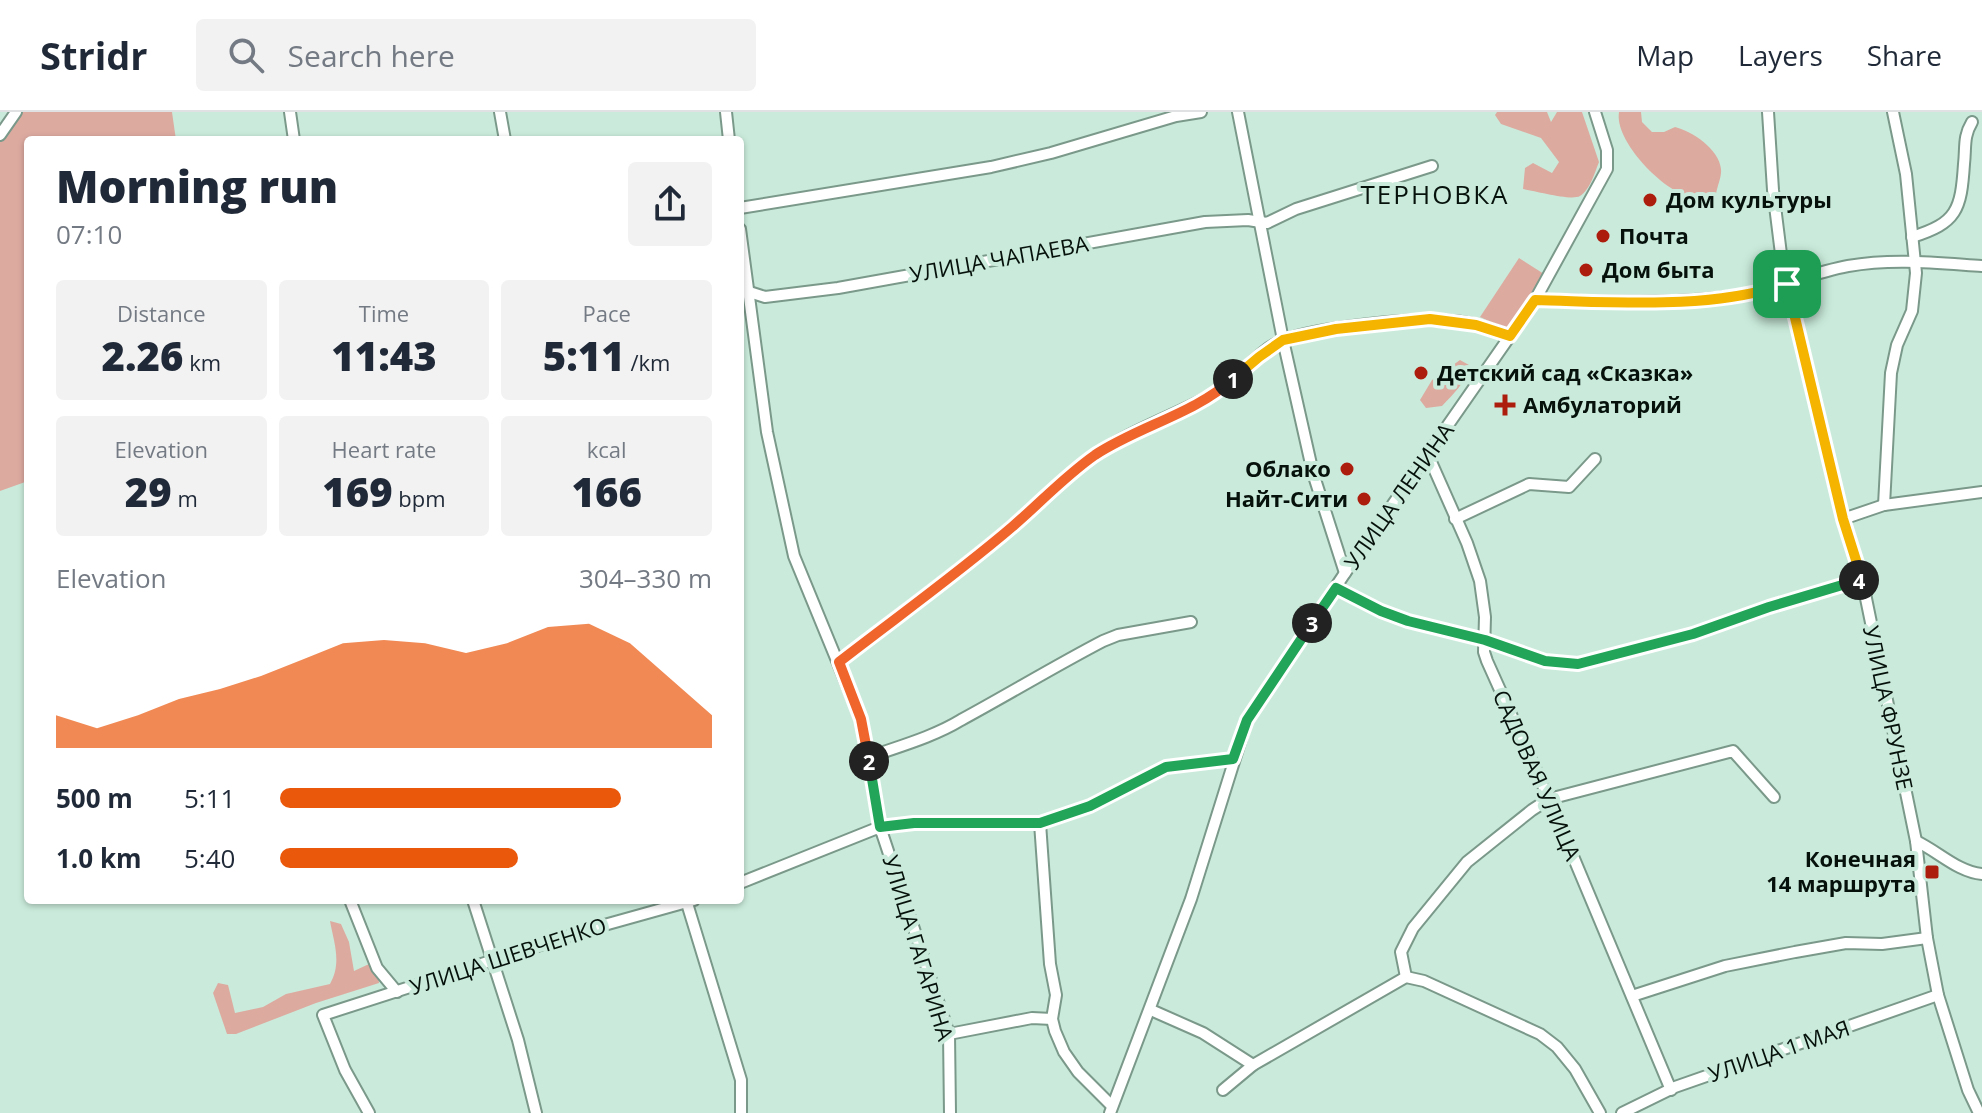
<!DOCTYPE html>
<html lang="en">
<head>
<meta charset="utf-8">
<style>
	:root { --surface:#fff; --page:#f2f2f3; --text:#1f2937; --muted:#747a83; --line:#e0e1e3; --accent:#ea580c }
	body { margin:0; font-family:"Open Sans",sans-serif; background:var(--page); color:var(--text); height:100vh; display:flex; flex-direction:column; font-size:30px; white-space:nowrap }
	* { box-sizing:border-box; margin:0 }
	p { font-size:26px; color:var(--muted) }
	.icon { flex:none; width:44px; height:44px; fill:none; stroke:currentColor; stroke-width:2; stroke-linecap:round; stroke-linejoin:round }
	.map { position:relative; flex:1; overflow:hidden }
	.panel { position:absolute; left:24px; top:24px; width:720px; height:768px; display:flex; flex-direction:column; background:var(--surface); border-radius:8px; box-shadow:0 2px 6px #0004 }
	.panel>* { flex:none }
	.pin { position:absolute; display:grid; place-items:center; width:68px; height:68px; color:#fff; margin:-34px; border-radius:16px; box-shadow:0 4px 12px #0006 }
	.km { position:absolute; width:40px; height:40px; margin:-20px; border-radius:50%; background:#222; color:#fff; font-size:22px; line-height:40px; text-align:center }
	.round { display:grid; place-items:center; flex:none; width:84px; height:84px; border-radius:8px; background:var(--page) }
	.overview { display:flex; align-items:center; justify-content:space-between; height:136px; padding:0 32px }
	h1 { font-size:44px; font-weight:800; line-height:60px }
	.metrics { display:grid; grid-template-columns:repeat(3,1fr); gap:12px; height:136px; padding:8px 32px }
	.metrics div { display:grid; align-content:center; border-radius:8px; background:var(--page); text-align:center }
	.metrics b { font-size:40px; font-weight:800 }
	.metrics small { font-size:22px; font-weight:400 }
	.metrics p { font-size:22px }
	.chart { height:224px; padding:16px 32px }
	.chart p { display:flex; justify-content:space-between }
	.chart svg { width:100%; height:144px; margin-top:8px; fill:var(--accent); opacity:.7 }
	ul { padding:0 32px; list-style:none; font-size:26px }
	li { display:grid; grid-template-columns:128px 96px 1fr; align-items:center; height:60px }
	li i { height:20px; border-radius:10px; background:var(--accent) }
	header { display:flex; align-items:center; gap:48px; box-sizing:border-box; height:112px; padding:0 40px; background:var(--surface); border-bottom:2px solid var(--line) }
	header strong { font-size:38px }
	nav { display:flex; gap:44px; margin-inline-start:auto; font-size:28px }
	.search { width:560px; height:72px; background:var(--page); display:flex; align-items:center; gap:20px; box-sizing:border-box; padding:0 28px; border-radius:8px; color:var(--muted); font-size:30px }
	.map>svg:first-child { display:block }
	.green { fill:#ddaaa0 }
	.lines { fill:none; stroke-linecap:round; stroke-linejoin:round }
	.minor-casing { stroke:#7b998a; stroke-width:14 }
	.minor { stroke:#fff; stroke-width:10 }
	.split-1-casing { stroke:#fff; stroke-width:16 }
	.split-2-casing { stroke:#fff; stroke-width:16 }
	.split-3-casing { stroke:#fff; stroke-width:16 }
	.split-4-casing { stroke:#fff; stroke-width:16 }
	.split-5-casing { stroke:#fff; stroke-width:16 }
	.split-1 { stroke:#f5b400; stroke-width:10 }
	.split-2 { stroke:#f0652b; stroke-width:10 }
	.split-3 { stroke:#22a559; stroke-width:10 }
	.split-4 { stroke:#22a559; stroke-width:10 }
	.split-5 { stroke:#f5b400; stroke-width:10 }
	.poi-dot { fill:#ad1d0e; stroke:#caebdb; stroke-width:3 }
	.labels { text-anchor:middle; stroke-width:8; stroke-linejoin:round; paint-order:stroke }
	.poi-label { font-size:22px; font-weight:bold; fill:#06110c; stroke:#caebdb; text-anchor:start }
	.street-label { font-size:22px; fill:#06110c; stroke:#caebdb }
	.quarter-label { font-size:26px; letter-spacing:2px; fill:#06110c; stroke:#caebdb }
</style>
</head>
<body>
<header>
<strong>Stridr</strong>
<div class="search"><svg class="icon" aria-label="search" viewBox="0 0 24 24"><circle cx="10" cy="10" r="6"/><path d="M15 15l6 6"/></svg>Search here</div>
<nav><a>Map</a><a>Layers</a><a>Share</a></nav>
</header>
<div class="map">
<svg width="1982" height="1001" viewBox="0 0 1982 1001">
	<rect width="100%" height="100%" fill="#caebdb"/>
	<g class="green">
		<polygon points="15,0 172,0 176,28 28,28 28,369 0,379 0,23"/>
		<path d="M 1497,0 L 1547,0 L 1551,10 L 1557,0 L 1582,0 L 1599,50 C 1595,60 1590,78 1580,84 C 1571,89 1536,79 1523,77 L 1525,56 L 1533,51 L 1552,61 L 1559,50 L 1541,26 L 1501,12 L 1495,3 Z"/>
		<path d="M 1619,0 L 1641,0 L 1642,10 L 1652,20 L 1664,20 L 1675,15 C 1692,19 1719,37 1721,57 C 1722,64 1717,75 1716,82 C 1708,84 1699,86 1691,85 C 1664,80 1614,29 1619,0 Z"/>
		<polygon points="1519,146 1544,162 1507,217 1480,205"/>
		<path d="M 1460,248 L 1469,253 C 1466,271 1454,281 1442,294 L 1426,296 L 1420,288 L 1432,268 Z"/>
		<path d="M 330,809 L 341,812 L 349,830 L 354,859 L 369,852 L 378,861 L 379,871 L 316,891 L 236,922 L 227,922 L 213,881 L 218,871 L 228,873 L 235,901 L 263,895 L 286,882 L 330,872 C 342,851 334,831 330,809 Z"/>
	</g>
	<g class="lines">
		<defs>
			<g id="minor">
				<polyline points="290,0 294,28"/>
				<polyline points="500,0 505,28"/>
				<polyline points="726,0 729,28"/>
				<polyline points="1238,0 1283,228 1313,361 1345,461"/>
				<polyline points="1768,0 1773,78 1782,150 1843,407 1862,467 1916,729 1927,826 1938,883 1968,978 1979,1001"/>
				<polyline points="0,23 16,0"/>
				<polyline points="740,96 991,55 1051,41 1176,4 1201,0"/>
				<polyline points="740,117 767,320 794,444 861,607 880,715 949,922 950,1001"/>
				<path d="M 1912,125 C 1957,111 1961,98 1964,52 C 1966,35 1963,25 1972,10"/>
				<polyline points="740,177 765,185 838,176 1205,110 1248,108 1267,111 1296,97 1432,54"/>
				<path d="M 1535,188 C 1602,189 1670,193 1736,184 C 1775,178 1810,161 1848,154 C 1893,146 1937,151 1982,154"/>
				<polyline points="1428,343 1467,431 1480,469 1485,505 1484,540 1487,549 1549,687 1671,978"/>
				<polyline points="1884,393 1891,261 1897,233 1912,199 1916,161 1906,62 1893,0"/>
				<polyline points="1455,407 1529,372 1569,375 1595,347"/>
				<polyline points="1843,407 1884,393 1982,380"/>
				<polyline points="1336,476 1381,499 1408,509 1485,528 1545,549 1578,552 1693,522 1769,495 1862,467"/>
				<path d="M 839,550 C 896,505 956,462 1011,415 C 1039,392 1063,365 1094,344 C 1132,317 1177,303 1217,280 C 1241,266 1257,238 1284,228 C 1319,215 1414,205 1452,209 C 1472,210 1491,217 1510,224"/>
				<path d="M 869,645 C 900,634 933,625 961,608 C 1009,582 1055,554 1103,529 L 1118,523 L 1191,510"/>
				<polyline points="1040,711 1050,852 1056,883 1052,907 1055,919 1064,940 1078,960 1112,994"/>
				<path d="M 1916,729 C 1939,740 1958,760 1982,762"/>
				<polyline points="740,771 880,715 914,711 1040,711 1090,694 1166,655 1233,647"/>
				<polyline points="350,788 377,856 397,880"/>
				<polyline points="473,788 518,928 536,1001"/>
				<polyline points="686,788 741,968 741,1001"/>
				<polyline points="1406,865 1401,840 1413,816 1467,750 1532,698 1549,687 1733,639 1774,685"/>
				<polyline points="1632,884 1725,854 1795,840 1846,831 1882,832 1927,826"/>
				<polyline points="1151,898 1203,921 1253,953 1406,865 1424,869 1540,922 1557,935 1575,957 1600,1001"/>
				<polyline points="949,922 1032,906 1052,907"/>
				<polyline points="1223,978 1253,953"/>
				<polyline points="369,1001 345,958 323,903 590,817 694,788"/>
				<polyline points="1110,1001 1191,787 1247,608 1345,461 1535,188 1607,57 1607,38 1595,0"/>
				<polyline points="1622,1001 1675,975 1938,883"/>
			</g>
		</defs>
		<use href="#minor" class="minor-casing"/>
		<use href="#minor" class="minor"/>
	</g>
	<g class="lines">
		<defs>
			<path id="split-1" d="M 1233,267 L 1259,245 L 1283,228 L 1336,217 L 1430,207 L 1476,213 L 1510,224 L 1535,188 C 1618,190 1707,198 1787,172"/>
			<path id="split-2" d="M 869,649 L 861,607 L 839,550 C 897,505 957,462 1012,415 C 1040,391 1065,364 1095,343 C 1139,314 1194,302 1233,267"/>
			<polyline id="split-3" points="869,649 880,715 914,711 1040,711 1090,694 1166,655 1233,647 1247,608 1312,511"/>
			<polyline id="split-4" points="1312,511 1336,476 1381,499 1408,509 1485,528 1545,549 1578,552 1693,522 1769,495 1859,468"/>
			<polyline id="split-5" points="1787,172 1843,407 1862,467 1859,468"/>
		</defs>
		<use href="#split-1" class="split-1-casing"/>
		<use href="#split-2" class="split-2-casing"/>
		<use href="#split-3" class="split-3-casing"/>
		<use href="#split-4" class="split-4-casing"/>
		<use href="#split-5" class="split-5-casing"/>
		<use href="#split-1" class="split-1"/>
		<use href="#split-2" class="split-2"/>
		<use href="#split-3" class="split-3"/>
		<use href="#split-4" class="split-4"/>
		<use href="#split-5" class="split-5"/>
	</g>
	<g class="poi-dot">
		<circle cx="1650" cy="88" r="8"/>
		<circle cx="1603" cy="124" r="8"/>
		<circle cx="1586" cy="158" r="8"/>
		<circle cx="1421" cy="261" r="8"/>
		<path d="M1501 281h8v8h8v8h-8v8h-8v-8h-8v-8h8z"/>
		<circle cx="1347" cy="357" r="8"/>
		<circle cx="1364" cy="387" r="8"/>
		<rect x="1924" y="752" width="16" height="16" rx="4"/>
	</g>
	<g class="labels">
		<g class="poi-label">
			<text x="1666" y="96">Дом культуры</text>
			<text x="1619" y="132">Почта</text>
			<text x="1602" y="166">Дом быта</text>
			<text x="1437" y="269">Детский сад «Сказка»</text>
			<text x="1523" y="301">Амбулаторий</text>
			<text x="1331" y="365" text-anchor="end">Облако</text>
			<text x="1348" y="395" text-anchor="end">Найт-Сити</text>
			<text x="1916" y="755" text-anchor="end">Конечная<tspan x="1916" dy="25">14 маршрута</tspan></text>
		</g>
		<g class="street-label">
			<text transform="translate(999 147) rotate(-10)" y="8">УЛИЦА ЧАПАЕВА</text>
			<text transform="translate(1399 384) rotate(-55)" y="8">УЛИЦА ЛЕНИНА</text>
			<text transform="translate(1888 596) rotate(78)" y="8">УЛИЦА ФРУНЗЕ</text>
			<text transform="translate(1537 663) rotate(66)" y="8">САДОВАЯ УЛИЦА</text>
			<text transform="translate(918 836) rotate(73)" y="8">УЛИЦА ГАГАРИНА</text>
			<text transform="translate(508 844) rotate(-18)" y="8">УЛИЦА ШЕВЧЕНКО</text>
			<text transform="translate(1779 939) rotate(-19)" y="8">УЛИЦА 1 МАЯ</text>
		</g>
		<g class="quarter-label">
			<text x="1435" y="92">ТЕРНОВКА</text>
		</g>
	</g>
</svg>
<div class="pin" style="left:1787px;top:172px;background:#1e9e55"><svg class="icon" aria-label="arrive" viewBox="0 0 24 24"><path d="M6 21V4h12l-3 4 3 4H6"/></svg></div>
<b class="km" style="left:1233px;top:267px">1</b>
<b class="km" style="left:869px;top:649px">2</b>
<b class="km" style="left:1312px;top:511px">3</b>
<b class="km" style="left:1859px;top:468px">4</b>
<section class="panel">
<div class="overview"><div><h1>Morning run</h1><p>07:10</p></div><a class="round"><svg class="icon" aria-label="share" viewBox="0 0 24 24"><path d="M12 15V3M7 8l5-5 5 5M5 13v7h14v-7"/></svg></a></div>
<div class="metrics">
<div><p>Distance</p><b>2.26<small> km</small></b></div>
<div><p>Time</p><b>11:43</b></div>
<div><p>Pace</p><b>5:11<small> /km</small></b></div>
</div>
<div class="metrics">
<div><p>Elevation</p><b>29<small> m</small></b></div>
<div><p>Heart rate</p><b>169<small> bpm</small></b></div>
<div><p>kcal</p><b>166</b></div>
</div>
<div class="chart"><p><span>Elevation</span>304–330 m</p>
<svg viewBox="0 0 160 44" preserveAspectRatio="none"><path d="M0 44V34L10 38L20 34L30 29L40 26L50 22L60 17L70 12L80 11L90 12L100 15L110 12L120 7L130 6L140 12L150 23L160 34V44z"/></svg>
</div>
<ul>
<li><b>500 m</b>5:11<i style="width:79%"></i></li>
<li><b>1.0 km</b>5:40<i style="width:55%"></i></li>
</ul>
</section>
</div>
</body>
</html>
